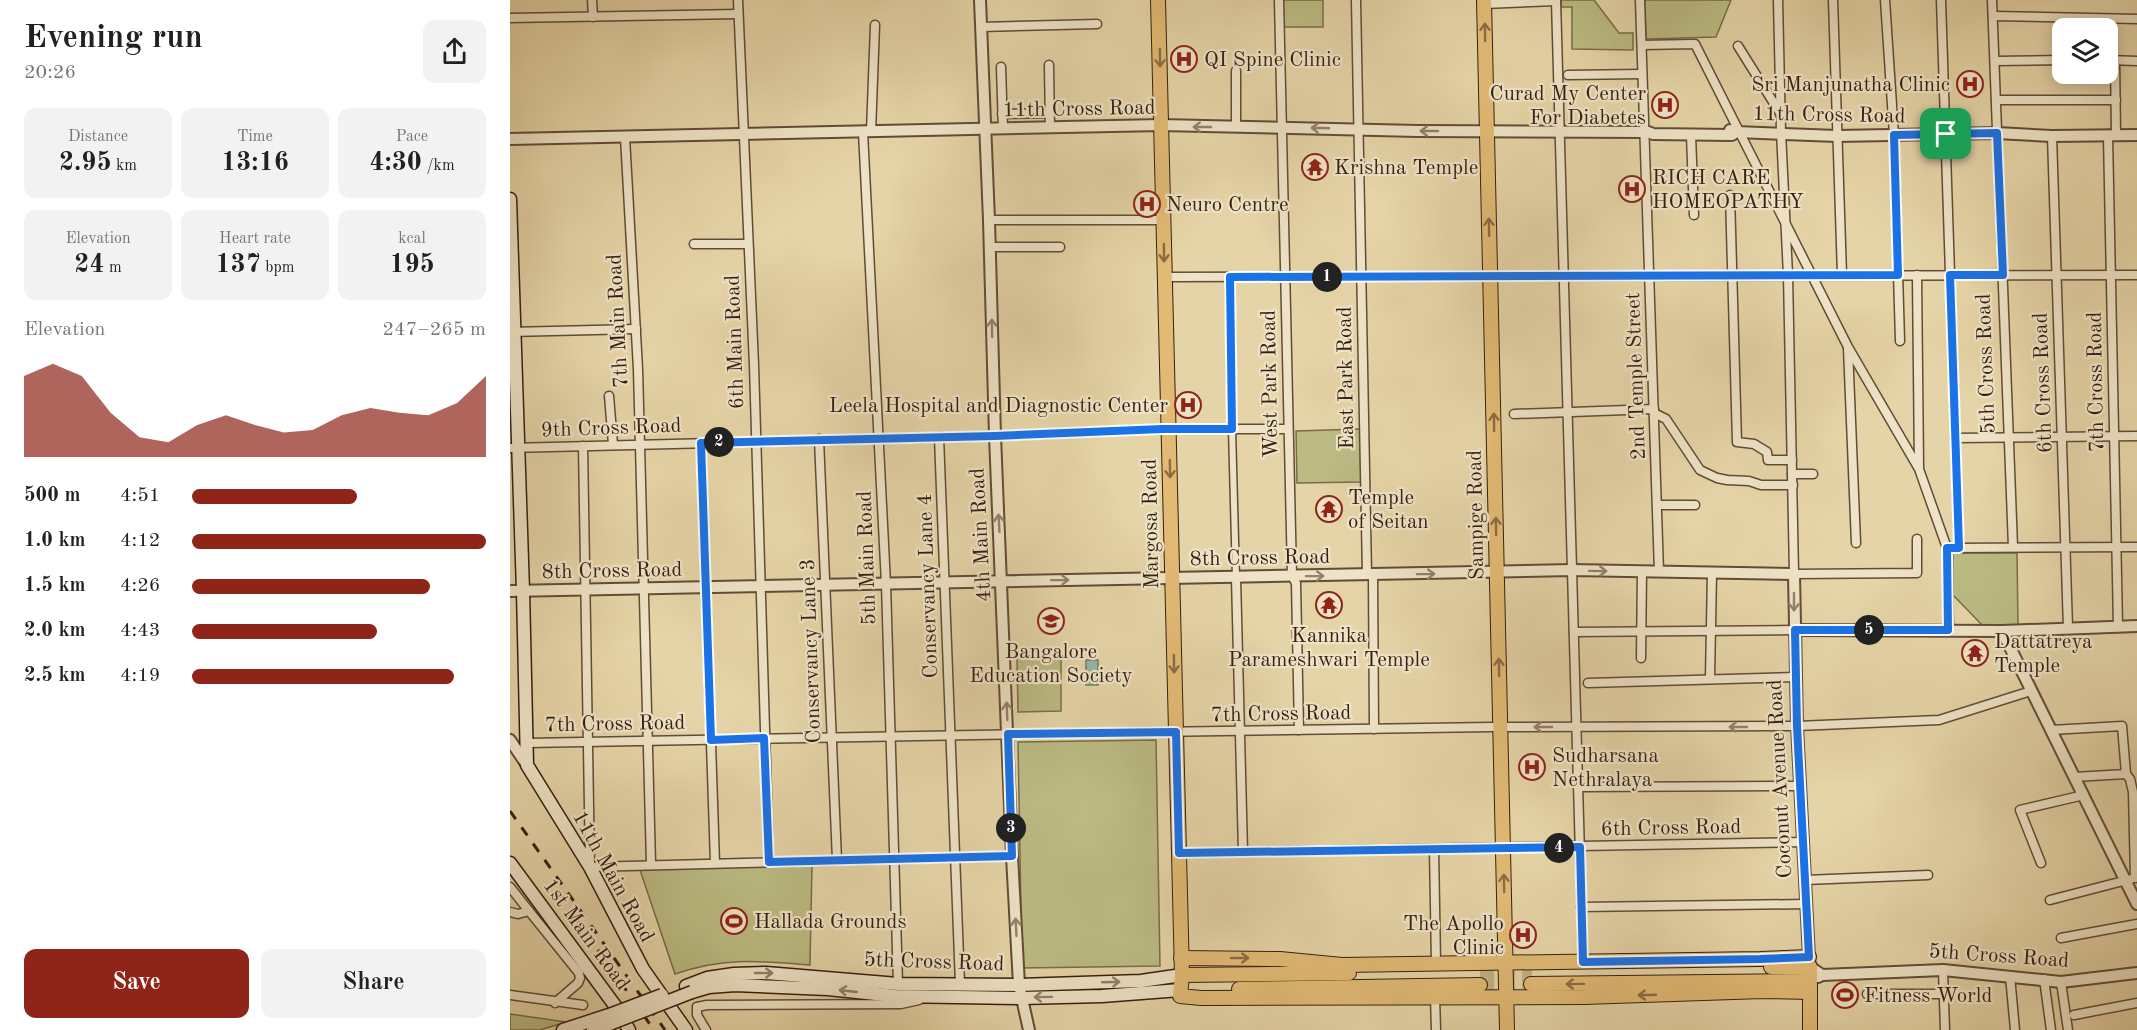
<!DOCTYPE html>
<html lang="en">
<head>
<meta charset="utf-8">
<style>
	:root { --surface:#fff; --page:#f2f2f2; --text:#202124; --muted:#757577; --accent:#8f2418 }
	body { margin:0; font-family:"Old Standard TT",serif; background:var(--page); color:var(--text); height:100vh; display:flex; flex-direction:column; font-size:22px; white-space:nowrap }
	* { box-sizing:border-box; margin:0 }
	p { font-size:20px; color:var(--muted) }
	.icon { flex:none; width:33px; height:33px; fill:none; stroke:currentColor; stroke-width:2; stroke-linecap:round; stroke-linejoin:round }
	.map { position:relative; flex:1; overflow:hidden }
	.panel { display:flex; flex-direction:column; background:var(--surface); width:510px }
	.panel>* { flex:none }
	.fabs { position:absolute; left:1542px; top:18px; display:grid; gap:12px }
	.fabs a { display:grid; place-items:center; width:66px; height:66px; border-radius:12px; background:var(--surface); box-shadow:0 3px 15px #0003; font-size:30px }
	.pin { position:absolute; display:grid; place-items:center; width:51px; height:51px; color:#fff; margin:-26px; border-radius:12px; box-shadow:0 3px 9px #0006 }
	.km { position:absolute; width:30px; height:30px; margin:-15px; border-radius:50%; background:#222; color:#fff; font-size:16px; line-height:30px; text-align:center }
	.round { display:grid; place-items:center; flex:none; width:63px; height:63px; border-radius:12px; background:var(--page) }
	.head { display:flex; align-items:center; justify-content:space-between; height:102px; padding:0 24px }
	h1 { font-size:33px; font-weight:700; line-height:45px }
	.stats { display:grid; grid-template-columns:repeat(3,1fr); gap:9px; height:102px; padding:6px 24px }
	.stats div { display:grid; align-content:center; border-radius:12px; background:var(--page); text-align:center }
	.stats b { font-size:26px; font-weight:700 }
	.stats small { font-size:16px; font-weight:400 }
	.stats p { font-size:16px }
	.chart { height:168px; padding:12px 24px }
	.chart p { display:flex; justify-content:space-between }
	.chart svg { width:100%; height:108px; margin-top:6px; fill:var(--accent); opacity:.7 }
	.action { display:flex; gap:12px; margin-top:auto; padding:12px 24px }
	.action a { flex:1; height:69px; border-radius:12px; background:var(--accent); color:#fff; font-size:24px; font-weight:700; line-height:69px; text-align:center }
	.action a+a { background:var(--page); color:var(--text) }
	ul { padding:0 24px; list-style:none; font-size:20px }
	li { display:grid; grid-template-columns:96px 72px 1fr; align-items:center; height:45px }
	li i { height:15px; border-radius:8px; background:var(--accent) }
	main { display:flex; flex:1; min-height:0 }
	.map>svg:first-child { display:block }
	.green { fill:#bbbb83; stroke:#786d4a; stroke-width:1.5 }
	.water { fill:#96b8a9; stroke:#6f7b6d; stroke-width:1.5 }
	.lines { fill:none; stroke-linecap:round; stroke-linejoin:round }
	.primary-tunnel { stroke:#c2b089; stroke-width:14; stroke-dasharray:14 7; stroke-linecap:butt }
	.pedestrian-casing { stroke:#614c37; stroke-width:9 }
	.minor-casing { stroke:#614c37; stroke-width:11 }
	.tertiary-casing { stroke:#614c37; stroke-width:14 }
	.secondary-casing { stroke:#351f12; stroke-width:15 }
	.primary-casing { stroke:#351f12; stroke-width:16 }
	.pedestrian { stroke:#eee3c6; stroke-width:6 }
	.minor { stroke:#eee3c6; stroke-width:8 }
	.tertiary { stroke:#eee3c6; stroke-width:10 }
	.secondary { stroke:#eee3c6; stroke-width:12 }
	.primary { stroke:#e2ba74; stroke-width:14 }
	.rail { stroke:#351f12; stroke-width:3; stroke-dasharray:10 10; stroke-linecap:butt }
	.secondary-bridge-casing { stroke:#351f12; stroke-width:15; stroke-linecap:butt }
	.secondary-bridge { stroke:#eee3c6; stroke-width:12 }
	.oneway { stroke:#8c6c43 }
	.oneway2 { stroke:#92816c }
	.route-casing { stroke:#fff; stroke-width:12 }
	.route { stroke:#1a73e8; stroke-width:8 }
	.labels { text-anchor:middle; stroke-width:4.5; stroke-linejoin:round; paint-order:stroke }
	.poi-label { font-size:21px; fill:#351f12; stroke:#eee3c6; text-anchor:start }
	.street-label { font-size:21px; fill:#351f12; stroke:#eee3c6 }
</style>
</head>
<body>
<main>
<section class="panel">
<div class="head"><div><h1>Evening run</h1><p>20:26</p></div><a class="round"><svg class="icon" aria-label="share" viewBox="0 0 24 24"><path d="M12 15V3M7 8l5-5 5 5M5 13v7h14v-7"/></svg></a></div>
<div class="stats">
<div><p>Distance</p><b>2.95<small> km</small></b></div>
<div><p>Time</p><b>13:16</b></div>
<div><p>Pace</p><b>4:30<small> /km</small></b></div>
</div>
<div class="stats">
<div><p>Elevation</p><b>24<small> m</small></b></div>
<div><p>Heart rate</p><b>137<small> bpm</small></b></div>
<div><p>kcal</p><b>195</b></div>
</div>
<div class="chart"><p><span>Elevation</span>247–265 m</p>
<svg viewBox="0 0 160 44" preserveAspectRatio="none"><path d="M0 44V11L10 6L20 11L30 26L40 36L50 38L60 31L70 27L80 31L90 34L100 33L110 27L120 24L130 26L140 27L150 22L160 11V44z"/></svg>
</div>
<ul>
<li><b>500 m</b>4:51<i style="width:56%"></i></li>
<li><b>1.0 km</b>4:12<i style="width:100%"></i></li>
<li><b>1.5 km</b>4:26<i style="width:81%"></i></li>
<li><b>2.0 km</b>4:43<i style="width:63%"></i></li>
<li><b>2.5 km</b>4:19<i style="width:89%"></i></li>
</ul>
<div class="action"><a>Save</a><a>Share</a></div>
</section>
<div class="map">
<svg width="1627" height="1030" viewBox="0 0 1627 1030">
	<rect width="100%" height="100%" fill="#e5d4a7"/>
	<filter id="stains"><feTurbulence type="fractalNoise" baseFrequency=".00333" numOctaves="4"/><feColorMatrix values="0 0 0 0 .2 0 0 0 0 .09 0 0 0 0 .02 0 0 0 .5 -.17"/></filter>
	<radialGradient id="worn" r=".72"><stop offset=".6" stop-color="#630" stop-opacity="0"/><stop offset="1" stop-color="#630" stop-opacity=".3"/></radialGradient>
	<g class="green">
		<rect x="773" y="0" width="40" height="27"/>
		<polygon points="1051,0 1084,0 1109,33 1123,33 1123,50 1062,49 1062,7 1051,7"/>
		<polygon points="1135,0 1221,0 1206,37 1136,39"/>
		<polygon points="850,429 851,482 787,483 786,431"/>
		<polygon points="1443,553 1507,553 1508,625 1472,625 1443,595"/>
		<polygon points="551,656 551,711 508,712 507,657"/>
		<polygon points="646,740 650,966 512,968 508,742"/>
		<path d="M 302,864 L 300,965 C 250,961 213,957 165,974 L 129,867 Z"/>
		<polygon points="0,1014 56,1022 30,1030 0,1030"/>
	</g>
	<rect class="water" x="576" y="660" width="12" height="25"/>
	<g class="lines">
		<g class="primary-tunnel">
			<polyline points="970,971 1022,970"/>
			<polyline points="970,985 1021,984"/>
		</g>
		<defs>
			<polyline id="pedestrian" points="722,429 726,578"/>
			<g id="minor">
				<polyline points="82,0 83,17"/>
				<polyline points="228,0 244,365 259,862"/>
				<polyline points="769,0 782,576 786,583 789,730"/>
				<polyline points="846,0 857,575"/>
				<polyline points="1046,0 1073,962"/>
				<polyline points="1130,0 1149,572"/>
				<polyline points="1268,0 1271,132 1278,275 1284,574 1407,573 1407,539"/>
				<polyline points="1323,0 1332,275"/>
				<polyline points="1375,0 1384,135 1390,341"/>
				<polyline points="1431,0 1449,548"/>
				<polyline points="1482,0 1503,547"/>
				<polyline points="974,4 1046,1"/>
				<polyline points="1483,16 1627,19"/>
				<polyline points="0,18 228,14"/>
				<polyline points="471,27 587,24"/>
				<polyline points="1132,45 1185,44 1338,347 1409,469 1437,548 1439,630"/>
				<polyline points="1228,46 1270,113"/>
				<polyline points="1598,60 1627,61"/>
				<polyline points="1605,60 1606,135"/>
				<polyline points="1485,61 1552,60"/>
				<polyline points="539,65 540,128"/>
				<polyline points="491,67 493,129"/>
				<polyline points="726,71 726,127"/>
				<polyline points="1058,75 1132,74"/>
				<polyline points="1486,100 1606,100"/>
				<polyline points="492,114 540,113"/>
				<polyline points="353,132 376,584 388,984"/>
				<polyline points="361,132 365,25"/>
				<polyline points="1181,135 1184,215"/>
				<polyline points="1542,136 1558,628"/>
				<polyline points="1598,136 1608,626"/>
				<polyline points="115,137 128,369 141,864"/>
				<polyline points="1220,195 1227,442 1244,444 1257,452 1258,460 1282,460"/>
				<polyline points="479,220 654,220"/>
				<polyline points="184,244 238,244"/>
				<polyline points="480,247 550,247"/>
				<polyline points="1407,275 1409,467"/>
				<polyline points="655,277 1627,275"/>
				<polyline points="720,277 722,429"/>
				<polyline points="0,332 126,329"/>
				<polyline points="1338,348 1346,543"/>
				<polyline points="99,396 103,444"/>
				<polyline points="1144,413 1156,419 1190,470 1207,478 1217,480 1239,481 1251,485 1283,485"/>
				<polyline points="1004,414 1144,409"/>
				<polyline points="429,437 450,984"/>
				<polyline points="1445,438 1627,436"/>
				<polyline points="309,439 327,860"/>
				<polyline points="191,443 205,863"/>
				<polyline points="73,446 80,867 502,856"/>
				<polyline points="0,448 485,436 652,429 778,429"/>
				<polyline points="1282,474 1303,474"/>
				<polyline points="1148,505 1185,505"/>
				<polyline points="1444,548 1627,547"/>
				<polyline points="863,575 864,729"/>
				<polyline points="726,578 733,852"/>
				<polyline points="1064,632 1285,630"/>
				<polyline points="1131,658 1132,571"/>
				<polyline points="1200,678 1202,573"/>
				<polyline points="1078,683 1285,677"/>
				<polyline points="1541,730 1612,726 1616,774 1620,779 1623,792 1625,878"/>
				<polyline points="17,743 578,733 982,727 1287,726 1429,720 1521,691"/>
				<polyline points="1564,777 1616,774"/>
				<polyline points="1068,787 1291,786"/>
				<polyline points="924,849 926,963"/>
				<polyline points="669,853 1294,842"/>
				<polyline points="1531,863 1510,810 1574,795"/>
				<polyline points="1295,880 1418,875"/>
				<polyline points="0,887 19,911 8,914 0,912"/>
				<polyline points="1540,900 1621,879"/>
				<polyline points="1071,907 1297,904"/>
				<polyline points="19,911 69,973 70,978 68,983 45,1003"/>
				<polyline points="1551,938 1627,924"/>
				<polyline points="1433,970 1435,1030"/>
				<polyline points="1500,976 1505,1030"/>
				<polyline points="1534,979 1541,1030"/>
				<polyline points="1551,982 1558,1030"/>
				<polyline points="1357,994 1434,994"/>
				<polyline points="0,995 73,1005"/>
				<polyline points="925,997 926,1030"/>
				<polyline points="1564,1015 1627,1003"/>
				<polyline points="196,1030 187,1015 187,1007 197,1005 391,1004 409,1000"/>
			</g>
			<g id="tertiary">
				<polyline points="470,0 479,220 485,436 502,856 509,985 519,1030"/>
				<polyline points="1220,130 1226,132 1327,136 1487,133 1542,136 1627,135"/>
				<polyline points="0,139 651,125 908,131 1138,132 1143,134 1222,135 1226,132"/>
				<polyline points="0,591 1062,570 1284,574 1287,726 1299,957 1300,967 1312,975"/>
				<polyline points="1285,630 1492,631 1627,626"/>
				<polyline points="1492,631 1627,904"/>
				<polyline points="0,740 17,765"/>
				<polyline points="1308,977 1312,975 1433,970 1551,982 1627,973"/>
			</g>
			<g id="secondary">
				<polyline points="0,199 13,591 17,765 80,867 133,969 176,1030"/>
				<polyline points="0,863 106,1007 119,1030"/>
				<polyline points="176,986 197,978 224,974 256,973 388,984 509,985 631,981 672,975"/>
				<polyline points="182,992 199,987 225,985 318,989 385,996 511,998 592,996 670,990"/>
				<polyline points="53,1030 99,1015"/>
				<polyline points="83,1030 102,1023"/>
			</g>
			<g id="primary">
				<polyline points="648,0 672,975 670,996 691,998 1074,997 1253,991 1300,992"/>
				<polyline points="974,0 997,1030"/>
				<polyline points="671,958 770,959 832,965 1250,959 1299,957"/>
				<polyline points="1261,967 1300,967 1300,1030"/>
				<polyline points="672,975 839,973"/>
				<polyline points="1021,984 1300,981"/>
				<polyline points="729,989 970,985"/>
			</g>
		</defs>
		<use href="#pedestrian" class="pedestrian-casing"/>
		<use href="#minor" class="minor-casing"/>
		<use href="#tertiary" class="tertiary-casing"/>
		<use href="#secondary" class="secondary-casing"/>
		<use href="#primary" class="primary-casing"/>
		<use href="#pedestrian" class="pedestrian"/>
		<use href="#minor" class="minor"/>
		<use href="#tertiary" class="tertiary"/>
		<use href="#secondary" class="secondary"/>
		<use href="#primary" class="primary"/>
		<g class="rail">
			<polyline points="0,811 155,1030"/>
			<polyline points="65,917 144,1030"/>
		</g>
		<defs>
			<g id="secondary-bridge">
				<polyline points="99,1015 152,995"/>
				<polyline points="102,1023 182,992"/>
			</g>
		</defs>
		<use href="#secondary-bridge" class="secondary-bridge-casing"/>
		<use href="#secondary-bridge" class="secondary-bridge"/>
	</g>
	<defs><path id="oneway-shaft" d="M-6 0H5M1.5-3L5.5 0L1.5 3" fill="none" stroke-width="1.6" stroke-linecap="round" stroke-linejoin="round" transform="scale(1.5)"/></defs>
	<g class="oneway">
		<use href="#oneway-shaft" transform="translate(975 32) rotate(-91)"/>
		<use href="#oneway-shaft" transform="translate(650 58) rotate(89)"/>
		<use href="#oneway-shaft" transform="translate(979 227) rotate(-91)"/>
		<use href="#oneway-shaft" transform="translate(654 253) rotate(89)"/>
		<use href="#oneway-shaft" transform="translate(984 422) rotate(-91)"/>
		<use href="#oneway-shaft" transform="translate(660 469) rotate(89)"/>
		<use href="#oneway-shaft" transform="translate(986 526) rotate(-91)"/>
		<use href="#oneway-shaft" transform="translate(664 664) rotate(89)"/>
		<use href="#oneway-shaft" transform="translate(989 667) rotate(-91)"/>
		<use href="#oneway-shaft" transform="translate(994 883) rotate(-91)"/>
		<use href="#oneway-shaft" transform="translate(730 958)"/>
		<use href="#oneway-shaft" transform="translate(1065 984) rotate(179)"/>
		<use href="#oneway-shaft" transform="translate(1137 995) rotate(178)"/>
	</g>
	<g class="oneway2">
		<use href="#oneway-shaft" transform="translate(692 127) rotate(-180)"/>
		<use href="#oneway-shaft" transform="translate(810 128) rotate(-178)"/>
		<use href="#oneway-shaft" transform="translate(919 131) rotate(-180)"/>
		<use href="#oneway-shaft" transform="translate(482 328) rotate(-91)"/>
		<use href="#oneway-shaft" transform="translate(489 523) rotate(-93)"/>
		<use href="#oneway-shaft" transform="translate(1088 571) rotate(1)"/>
		<use href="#oneway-shaft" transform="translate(916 574) rotate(-1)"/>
		<use href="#oneway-shaft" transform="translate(805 576) rotate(-1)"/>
		<use href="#oneway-shaft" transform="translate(550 580) rotate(-1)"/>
		<use href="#oneway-shaft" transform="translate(1284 602) rotate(90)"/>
		<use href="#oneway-shaft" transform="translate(497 711) rotate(-92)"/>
		<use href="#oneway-shaft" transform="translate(1033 727) rotate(180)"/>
		<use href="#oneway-shaft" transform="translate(1228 727) rotate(180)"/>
		<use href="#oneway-shaft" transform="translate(506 927) rotate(-93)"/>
		<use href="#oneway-shaft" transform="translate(254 973)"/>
		<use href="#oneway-shaft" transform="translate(601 982) rotate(-2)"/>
		<use href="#oneway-shaft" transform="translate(338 991) rotate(-174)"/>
		<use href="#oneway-shaft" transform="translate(533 997) rotate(179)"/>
	</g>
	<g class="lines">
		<defs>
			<polygon id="route" points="1487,133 1493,275 1440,275 1449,548 1437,548 1438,630 1285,630 1287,726 1299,957 1250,959 1073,962 1070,847 669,853 666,732 498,734 502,856 259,862 254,738 201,740 191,443 485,436 652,429 722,429 720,277 1388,275 1384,135"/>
		</defs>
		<use href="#route" class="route-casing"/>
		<use href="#route" class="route"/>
	</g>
	<defs>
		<symbol id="hospital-ring" viewBox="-11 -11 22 22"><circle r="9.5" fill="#eee3c6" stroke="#8f2418" stroke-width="1.5"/><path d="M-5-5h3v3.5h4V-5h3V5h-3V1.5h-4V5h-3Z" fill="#8f2418"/></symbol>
		<symbol id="temple-ring" viewBox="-11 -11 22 22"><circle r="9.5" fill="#eee3c6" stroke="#8f2418" stroke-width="1.5"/><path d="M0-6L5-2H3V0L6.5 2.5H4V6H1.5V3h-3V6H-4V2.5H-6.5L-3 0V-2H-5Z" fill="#8f2418"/></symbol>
		<symbol id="school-ring" viewBox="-11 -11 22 22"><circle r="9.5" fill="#eee3c6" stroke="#8f2418" stroke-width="1.5"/><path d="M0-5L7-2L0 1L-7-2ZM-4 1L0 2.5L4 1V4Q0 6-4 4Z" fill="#8f2418"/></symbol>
		<symbol id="stadium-ring" viewBox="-11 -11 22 22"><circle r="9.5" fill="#eee3c6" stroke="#8f2418" stroke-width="1.5"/><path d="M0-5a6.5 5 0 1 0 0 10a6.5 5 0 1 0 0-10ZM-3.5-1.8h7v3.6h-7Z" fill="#8f2418"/></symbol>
	</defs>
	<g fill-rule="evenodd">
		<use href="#hospital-ring" x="659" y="44" width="30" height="30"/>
		<use href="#hospital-ring" x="1445" y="69" width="30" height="30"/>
		<use href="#hospital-ring" x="1140" y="90" width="30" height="30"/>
		<use href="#temple-ring" x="790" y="152" width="30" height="30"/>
		<use href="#hospital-ring" x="1107" y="174" width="30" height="30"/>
		<use href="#hospital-ring" x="622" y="189" width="30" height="30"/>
		<use href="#hospital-ring" x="663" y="390" width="30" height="30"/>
		<use href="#temple-ring" x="804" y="494" width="30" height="30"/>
		<use href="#temple-ring" x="804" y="590" width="30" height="30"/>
		<use href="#school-ring" x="526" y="606" width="30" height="30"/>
		<use href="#temple-ring" x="1450" y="638" width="30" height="30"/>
		<use href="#hospital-ring" x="1007" y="752" width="30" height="30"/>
		<use href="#stadium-ring" x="209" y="906" width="30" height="30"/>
		<use href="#hospital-ring" x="998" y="920" width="30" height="30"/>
		<use href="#stadium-ring" x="1320" y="980" width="30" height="30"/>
	</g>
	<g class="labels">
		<g class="poi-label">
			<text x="694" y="66">QI Spine Clinic</text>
			<text x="1440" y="91" text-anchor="end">Sri Manjunatha Clinic</text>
			<text x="1136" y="100" text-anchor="end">Curad My Center<tspan x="1136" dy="24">For Diabetes</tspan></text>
			<text x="824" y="174">Krishna Temple</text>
			<text x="1142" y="184">RICH CARE<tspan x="1142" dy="24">HOMEOPATHY</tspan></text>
			<text x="656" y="211">Neuro Centre</text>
			<text x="658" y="412" text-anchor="end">Leela Hospital and Diagnostic Center</text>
			<text x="838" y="504">Temple<tspan x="838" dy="24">of Seitan</tspan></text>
			<text x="819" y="642" text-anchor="middle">Kannika<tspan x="819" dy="24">Parameshwari Temple</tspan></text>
			<text x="1484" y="648">Dattatreya<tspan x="1484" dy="24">Temple</tspan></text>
			<text x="541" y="658" text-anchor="middle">Bangalore<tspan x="541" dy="24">Education Society</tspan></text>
			<text x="1042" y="762">Sudharsana<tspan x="1042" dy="24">Nethralaya</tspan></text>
			<text x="244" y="928">Hallada Grounds</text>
			<text x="994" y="930" text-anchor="end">The Apollo<tspan x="994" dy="24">Clinic</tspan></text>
			<text x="1354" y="1002">Fitness World</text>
		</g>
		<g class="street-label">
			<text transform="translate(569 108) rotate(-1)" y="7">11th Cross Road</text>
			<text transform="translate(1319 114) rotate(1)" y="7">11th Cross Road</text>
			<text transform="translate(107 321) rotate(-93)" y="7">7th Main Road</text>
			<text transform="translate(224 342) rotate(-92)" y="7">6th Main Road</text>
			<text transform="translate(1475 364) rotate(-92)" y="7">5th Cross Road</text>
			<text transform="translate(1125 376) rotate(-92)" y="7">2nd Temple Street</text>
			<text transform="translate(835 378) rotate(-91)" y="7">East Park Road</text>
			<text transform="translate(1585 382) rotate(-91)" y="7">7th Cross Road</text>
			<text transform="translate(1532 383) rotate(-92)" y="7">6th Cross Road</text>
			<text transform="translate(759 384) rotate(-91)" y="7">West Park Road</text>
			<text transform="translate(101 427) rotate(-2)" y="7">9th Cross Road</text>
			<text transform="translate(965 515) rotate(-91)" y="7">Sampige Road</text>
			<text transform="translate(640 524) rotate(-91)" y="7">Margosa Road</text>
			<text transform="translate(470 535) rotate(-93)" y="7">4th Main Road</text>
			<text transform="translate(750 557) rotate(-1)" y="7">8th Cross Road</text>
			<text transform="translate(356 558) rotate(-92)" y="7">5th Main Road</text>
			<text transform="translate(102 570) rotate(-1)" y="7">8th Cross Road</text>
			<text transform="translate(417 586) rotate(-92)" y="7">Conservancy Lane 4</text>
			<text transform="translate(300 651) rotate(-92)" y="7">Conservancy Lane 3</text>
			<text transform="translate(771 713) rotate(-1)" y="7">7th Cross Road</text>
			<text transform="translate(105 723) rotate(-1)" y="7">7th Cross Road</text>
			<text transform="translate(1269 779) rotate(-93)" y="7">Coconut Avenue Road</text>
			<text transform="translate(1161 827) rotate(-1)" y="7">6th Cross Road</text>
			<text transform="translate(104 876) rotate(61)" y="7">11th Main Road</text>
			<text transform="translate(77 934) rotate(54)" y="7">1st Main Road</text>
			<text transform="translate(1489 955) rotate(4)" y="7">5th Cross Road</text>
			<text transform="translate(424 961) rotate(2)" y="7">5th Cross Road</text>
		</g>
	</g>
	<rect width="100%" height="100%" filter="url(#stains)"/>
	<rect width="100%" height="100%" fill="url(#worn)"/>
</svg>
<div class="fabs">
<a><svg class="icon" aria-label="layers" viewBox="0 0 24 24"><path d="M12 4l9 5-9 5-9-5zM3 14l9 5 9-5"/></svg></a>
</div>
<div class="pin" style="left:1436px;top:134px;background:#1e9e55"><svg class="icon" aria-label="arrive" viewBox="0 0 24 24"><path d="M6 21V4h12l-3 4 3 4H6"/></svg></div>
<b class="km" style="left:817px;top:277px">1</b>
<b class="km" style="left:209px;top:442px">2</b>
<b class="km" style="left:501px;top:828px">3</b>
<b class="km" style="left:1049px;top:848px">4</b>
<b class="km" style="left:1359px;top:630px">5</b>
</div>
</main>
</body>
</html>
